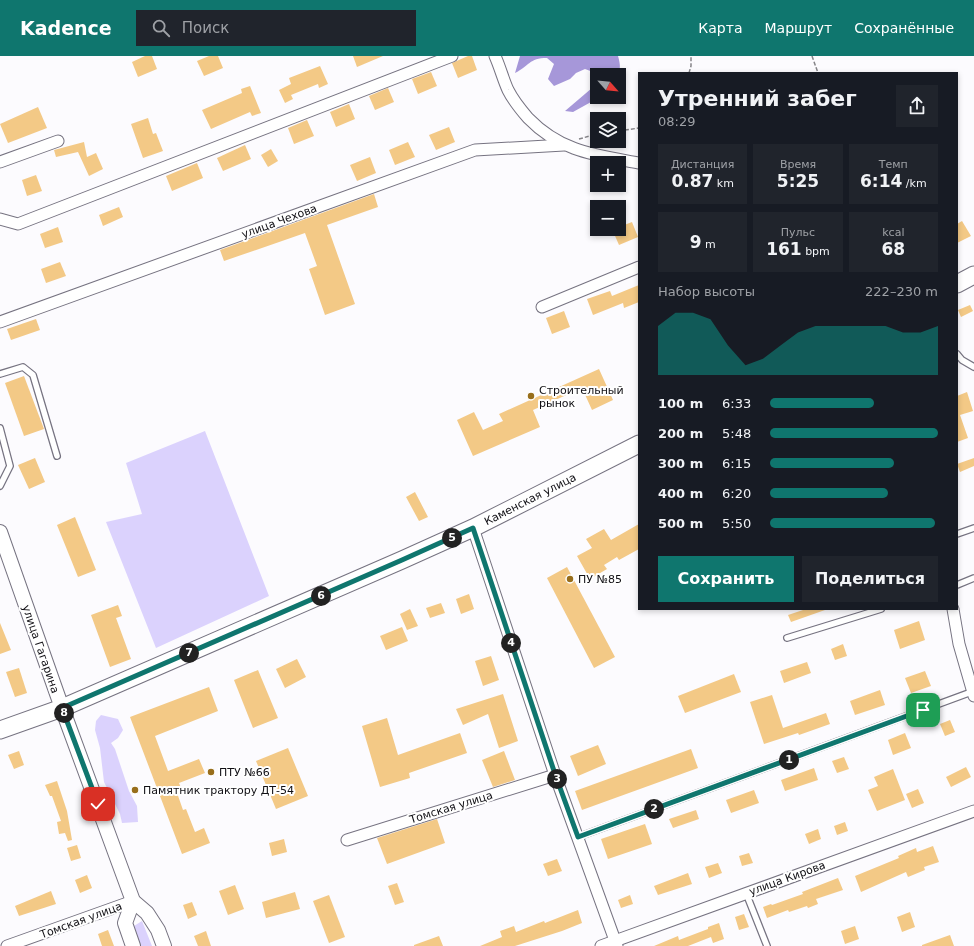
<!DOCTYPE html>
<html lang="ru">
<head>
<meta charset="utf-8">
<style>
	:root { --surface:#171b24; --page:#20242c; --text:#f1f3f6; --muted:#9ea1a6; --accent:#0f766e }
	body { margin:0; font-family:"DejaVu Sans",sans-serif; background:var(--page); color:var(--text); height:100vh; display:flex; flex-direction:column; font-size:15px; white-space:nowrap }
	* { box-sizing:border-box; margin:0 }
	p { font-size:13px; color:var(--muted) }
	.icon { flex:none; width:22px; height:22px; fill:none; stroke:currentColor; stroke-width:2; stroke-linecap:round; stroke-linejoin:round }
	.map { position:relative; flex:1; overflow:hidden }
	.side { position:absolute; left:638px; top:16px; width:320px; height:538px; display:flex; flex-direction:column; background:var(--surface); border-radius:0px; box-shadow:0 2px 6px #0003 }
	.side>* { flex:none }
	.needle { width:26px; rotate:117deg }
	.buttons { position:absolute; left:590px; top:12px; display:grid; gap:8px }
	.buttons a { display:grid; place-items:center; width:36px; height:36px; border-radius:0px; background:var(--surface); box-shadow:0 2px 6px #0003; font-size:20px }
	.pin { position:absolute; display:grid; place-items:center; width:34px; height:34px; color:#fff; margin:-17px; border-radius:8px; box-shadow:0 2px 6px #0006 }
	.km { position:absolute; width:20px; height:20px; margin:-10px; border-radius:50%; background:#222; color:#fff; font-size:11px; line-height:20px; text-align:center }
	.round { display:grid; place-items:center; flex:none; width:42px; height:42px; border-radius:0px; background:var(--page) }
	.headline { display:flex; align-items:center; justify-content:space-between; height:68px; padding:0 20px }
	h1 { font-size:22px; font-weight:800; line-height:30px }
	.figures { display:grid; grid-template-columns:repeat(3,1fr); gap:6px; height:68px; padding:4px 20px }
	.figures div { display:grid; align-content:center; border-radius:0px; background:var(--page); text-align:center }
	.figures b { font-size:17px; font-weight:800 }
	.figures small { font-size:11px; font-weight:400 }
	.figures p { font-size:11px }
	.chart { height:112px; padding:8px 20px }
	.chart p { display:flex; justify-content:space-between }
	.chart svg { width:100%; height:72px; margin-top:4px; fill:var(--accent); opacity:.7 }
	.cta { display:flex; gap:8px; margin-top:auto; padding:8px 20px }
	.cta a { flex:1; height:46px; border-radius:0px; background:var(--accent); color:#fff; font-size:16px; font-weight:800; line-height:46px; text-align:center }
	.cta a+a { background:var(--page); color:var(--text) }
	ul { padding:0 20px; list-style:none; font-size:13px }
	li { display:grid; grid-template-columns:64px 48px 1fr; align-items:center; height:30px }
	li i { height:10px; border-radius:5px; background:var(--accent) }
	header { display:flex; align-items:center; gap:24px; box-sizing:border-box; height:56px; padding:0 20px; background:var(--accent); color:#fff }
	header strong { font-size:19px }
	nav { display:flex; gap:22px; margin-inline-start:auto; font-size:14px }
	.search { width:280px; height:36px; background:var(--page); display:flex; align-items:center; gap:10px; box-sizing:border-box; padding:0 14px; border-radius:0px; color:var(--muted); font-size:15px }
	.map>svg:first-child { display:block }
	.green { fill:#dbd2fd }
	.water { fill:#a697d9 }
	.building { fill:#f3c986 }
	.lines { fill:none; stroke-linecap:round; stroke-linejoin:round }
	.service-casing { stroke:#767381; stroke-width:8 }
	.minor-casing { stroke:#767381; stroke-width:13 }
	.tertiary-casing { stroke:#767381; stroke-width:16 }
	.primary-casing { stroke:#767381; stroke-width:19 }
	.path { stroke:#858488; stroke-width:1.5; stroke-dasharray:4 2; stroke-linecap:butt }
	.service { stroke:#fff; stroke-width:5.5 }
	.minor { stroke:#fff; stroke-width:11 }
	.tertiary { stroke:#fff; stroke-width:14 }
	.primary { stroke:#fff; stroke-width:17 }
	.route-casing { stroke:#fff; stroke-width:8 }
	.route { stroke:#0f766e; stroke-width:5 }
	.poi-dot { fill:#986e1b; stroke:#fff; stroke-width:1.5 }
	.labels { text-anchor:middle; stroke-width:4; stroke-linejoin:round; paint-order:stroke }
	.street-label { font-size:11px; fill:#100f14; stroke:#fff }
	.poi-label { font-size:11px; fill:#100f14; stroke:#fff; text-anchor:start }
</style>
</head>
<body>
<header>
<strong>Kadence</strong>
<div class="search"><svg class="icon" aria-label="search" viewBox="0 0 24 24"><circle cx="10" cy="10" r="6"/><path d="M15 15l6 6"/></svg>Поиск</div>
<nav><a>Карта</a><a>Маршрут</a><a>Сохранённые</a></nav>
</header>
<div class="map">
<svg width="974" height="890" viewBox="0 0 974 890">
	<rect width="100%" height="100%" fill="#fcfbfe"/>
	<g class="green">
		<polygon points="205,375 269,540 156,592 106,466 142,458 126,407"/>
		<polygon points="101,659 118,663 123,674 118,682 111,687 115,693 129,735 137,750 138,766 122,767 120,758 104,726 100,692 95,674 96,665"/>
		<polygon points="142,865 152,890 141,890 134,870"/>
	</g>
	<path class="water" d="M 520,0 L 618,0 C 620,7 621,12 618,19 L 597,19 L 597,41 L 600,41 L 573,56 L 565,55 L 592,32 L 596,24 L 593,16 L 585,13 L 576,17 L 570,23 L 554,30 L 548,23 L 554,8 L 547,2 C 529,2 529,10 515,17 Z"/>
	<g class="building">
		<polygon points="145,0 152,0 157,13 138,21 132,6"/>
		<polygon points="209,0 218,0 223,12 204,20 197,5"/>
		<polygon points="353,0 383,0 357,11"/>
		<polygon points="468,0 472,0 477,14 458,22 452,7"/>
		<polygon points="320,10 328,28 319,32 318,28 291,39 293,43 285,47 279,34 291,28 289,22"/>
		<polygon points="431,16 437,30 418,38 412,23"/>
		<polygon points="250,30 261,57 252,60 250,56 211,73 202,54 242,37 241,33"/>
		<polygon points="388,32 394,46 375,54 369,40"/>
		<polygon points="349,48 355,63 336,71 330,56"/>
		<polygon points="38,51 47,72 8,87 0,68"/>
		<polygon points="148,62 153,78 156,77 163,95 143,102 131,68"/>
		<polygon points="307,64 314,80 294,88 288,72"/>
		<polygon points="449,71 455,86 436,94 429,79"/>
		<polygon points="84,86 87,101 96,97 103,113 89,120 78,96 56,101 54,94"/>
		<polygon points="408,86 415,101 395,109 389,94"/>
		<polygon points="245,89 251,103 223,115 217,102"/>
		<polygon points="271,93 278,105 268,111 261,99"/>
		<polygon points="370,101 376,117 357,125 350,109"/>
		<polygon points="197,107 203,122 172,135 166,120"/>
		<polygon points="36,119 42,135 27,140 22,124"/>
		<polygon points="374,138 378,151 327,169 355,248 325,259 309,213 317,210 305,177 224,205 220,194"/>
		<polygon points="119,151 123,161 103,170 99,159"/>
		<polygon points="962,165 971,180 957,187 957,168"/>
		<polygon points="632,166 638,181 619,189 612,173 619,173 619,171"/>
		<polygon points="58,171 63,186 45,192 40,178"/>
		<polygon points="60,206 66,220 46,227 41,213"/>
		<polygon points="639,229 639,246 624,252 623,247 593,259 587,243 610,235 612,240"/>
		<polygon points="970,249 973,255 961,261 958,254"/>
		<polygon points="564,255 570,271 552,278 546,262"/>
		<polygon points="36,263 40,274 11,284 7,273"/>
		<polygon points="599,313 613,344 592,354 582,332 533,354 540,371 473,400 457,364 474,356 483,374 503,365 499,358"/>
		<polygon points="24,320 44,373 24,380 5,327"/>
		<polygon points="967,336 973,355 960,359 968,382 957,386 957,340"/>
		<polygon points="35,402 45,426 29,433 18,409"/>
		<polygon points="974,402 974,410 960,416 957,408"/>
		<polygon points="415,436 428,461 419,465 406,441"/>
		<polygon points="75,461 96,514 78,521 57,469"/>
		<polygon points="639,468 639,493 619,504 617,501 604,509 607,513 590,523 577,500 592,492 586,483 604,473 611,484"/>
		<polygon points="567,511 615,601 594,612 547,522"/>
		<polygon points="469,538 474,553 461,558 456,543"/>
		<polygon points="441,547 445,557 430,562 426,552"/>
		<polygon points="118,549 122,560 116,562 131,603 110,611 91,559"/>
		<polygon points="410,553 418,570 407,574 400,558"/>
		<polygon points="806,553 825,553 825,554 791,566 788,559"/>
		<polygon points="919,565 925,584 900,593 894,574"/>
		<polygon points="0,567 11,594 0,598"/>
		<polygon points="402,571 408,585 386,594 380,580"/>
		<polygon points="843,588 847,600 835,604 831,593"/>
		<polygon points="491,600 499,624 483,630 475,605"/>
		<polygon points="297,603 306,621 285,632 276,613"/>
		<polygon points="807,606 811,617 784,627 780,615"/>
		<polygon points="19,612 27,637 15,641 6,616"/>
		<polygon points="258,614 278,662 253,672 234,624"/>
		<polygon points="925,615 931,630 911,637 905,622"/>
		<polygon points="734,618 741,636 685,657 678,640"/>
		<polygon points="209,631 218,655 155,680 168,715 199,703 205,717 179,727 181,732 176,734 183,754 186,753 195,776 204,772 210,787 182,798 130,661"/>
		<polygon points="880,634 885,649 855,659 850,645"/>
		<polygon points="503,638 518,685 499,692 488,658 463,669 456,653"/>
		<polygon points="772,639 783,672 826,657 830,668 799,679 798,677 764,688 750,646"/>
		<polygon points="387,662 398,699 460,677 467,697 409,717 410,722 380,731 362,670"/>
		<polygon points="950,664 955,676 945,680 940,668"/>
		<polygon points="905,677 911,692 893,699 888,684"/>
		<polygon points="598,689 606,708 578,720 570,700"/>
		<polygon points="288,692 308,740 276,753 256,705"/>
		<polygon points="691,693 698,712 582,754 575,735"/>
		<polygon points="19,695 24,709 14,713 8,699"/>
		<polygon points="504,695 515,724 493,731 482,704"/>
		<polygon points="844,701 849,713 837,717 832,705"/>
		<polygon points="966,711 971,721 951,731 946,721"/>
		<polygon points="814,712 818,724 785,735 781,724"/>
		<polygon points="893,713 905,744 877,755 868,734 878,730 874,721"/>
		<polygon points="57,725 67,755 72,784 68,785 65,777 59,778 57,766 61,765 52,740 50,740 45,729"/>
		<polygon points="918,733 924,747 912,752 906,738"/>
		<polygon points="754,734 759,747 731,757 726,744"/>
		<polygon points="696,754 699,763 673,772 669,763"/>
		<polygon points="437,763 445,787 387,808 377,782"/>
		<polygon points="845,766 848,775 837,779 834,770"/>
		<polygon points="645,768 652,788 608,803 601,783"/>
		<polygon points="818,773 821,783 809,788 805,778"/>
		<polygon points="284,783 287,796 272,800 269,787"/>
		<polygon points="77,789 81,802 71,805 67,792"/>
		<polygon points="933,790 939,806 924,811 925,814 908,821 906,816 861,836 855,820 899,802 898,800 916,792 917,796"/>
		<polygon points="749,797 753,807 742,810 739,800"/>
		<polygon points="557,803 562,815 548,820 543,808"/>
		<polygon points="718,807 722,817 709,822 705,811"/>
		<polygon points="688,817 692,828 658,839 654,830"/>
		<polygon points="87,819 92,832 80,837 75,824"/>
		<polygon points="838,822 843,834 816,843 818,848 808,852 807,850 789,856 788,854 767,862 763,851 771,848 772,849 803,838 802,836"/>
		<polygon points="397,827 404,846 395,849 388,830"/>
		<polygon points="235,829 244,853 228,859 219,835"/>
		<polygon points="51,835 56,848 19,860 15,850"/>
		<polygon points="295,836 300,853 266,862 262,846"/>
		<polygon points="329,839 345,881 329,887 313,845"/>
		<polygon points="630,839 633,848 621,852 618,844"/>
		<polygon points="192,846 197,859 188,863 183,849"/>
		<polygon points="578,854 582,867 562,875 515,890 480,890 502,881 500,875 514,870 516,876 544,865 545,867"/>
		<polygon points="910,856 915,871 902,876 897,861"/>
		<polygon points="744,858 749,871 739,874 735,861"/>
		<polygon points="719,867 724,883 713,887 711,881 688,890 654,890 678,880 679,884 708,873 708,871"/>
		<polygon points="855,870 859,883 845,888 841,875"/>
		<polygon points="108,874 114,890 102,890 98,878"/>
		<polygon points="206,875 211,890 198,890 194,880"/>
		<polygon points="950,879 954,890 922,890 922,889"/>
		<polygon points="439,880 443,890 414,890 414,889"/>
	</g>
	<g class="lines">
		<defs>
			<g id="service">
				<polyline points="957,298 962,304 974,311"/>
				<polyline points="0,318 23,311 33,319 57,400"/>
				<polyline points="0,372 10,410 0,430"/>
				<polyline points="957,478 974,472"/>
				<polyline points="957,529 974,522"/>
				<polyline points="787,582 881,553"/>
				<polyline points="578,781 974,635"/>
				<polyline points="746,837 767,890"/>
			</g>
			<g id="minor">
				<path d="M 495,0 C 500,11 503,23 508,34 C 513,44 521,54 528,62 C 561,96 595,99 639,107"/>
				<polyline points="0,106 58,85"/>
				<polyline points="0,163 18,168 452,0"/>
				<polyline points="542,251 639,211"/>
				<polyline points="0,266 475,94 564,89"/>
				<polyline points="473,472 555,719 617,890"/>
				<polyline points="953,553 959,588 974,640"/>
				<polyline points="347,784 555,719"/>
				<polyline points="7,890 133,845"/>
				<polyline points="601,890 974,755"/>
			</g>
			<g id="tertiary">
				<polyline points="0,476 62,652 133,845 147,857 158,874 164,890"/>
				<polyline points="133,890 125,867 133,845"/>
			</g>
			<g id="primary">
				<polyline points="957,228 974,219"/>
				<polyline points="0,674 62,652 402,504 473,472 639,388"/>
			</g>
		</defs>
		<use href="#service" class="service-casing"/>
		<use href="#minor" class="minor-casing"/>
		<use href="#tertiary" class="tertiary-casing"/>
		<use href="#primary" class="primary-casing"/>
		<g class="path">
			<polyline points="812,0 818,17"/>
			<polyline points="689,17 691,10 691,0"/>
			<polyline points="619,75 639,72"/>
			<polyline points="579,83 597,78"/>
		</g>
		<use href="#service" class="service"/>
		<use href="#minor" class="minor"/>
		<use href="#tertiary" class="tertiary"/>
		<use href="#primary" class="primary"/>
	</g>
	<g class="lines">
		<defs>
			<polyline id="route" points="98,748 62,652 402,504 473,472 555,718 578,781 923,654"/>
		</defs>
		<use href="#route" class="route-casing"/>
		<use href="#route" class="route"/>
	</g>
	<g class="poi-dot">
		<circle cx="531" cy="340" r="4"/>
		<circle cx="570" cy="523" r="4"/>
		<circle cx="211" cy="716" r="4"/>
		<circle cx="135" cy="734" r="4"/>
	</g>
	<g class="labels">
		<g class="street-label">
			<text transform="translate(279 165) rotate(-20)" y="4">улица Чехова</text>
			<text transform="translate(530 443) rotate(-27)" y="4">Каменская улица</text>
			<text transform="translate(41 593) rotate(71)" y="4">улица Гагарина</text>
			<text transform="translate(451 751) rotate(-17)" y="4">Томская улица</text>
			<text transform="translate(787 822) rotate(-20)" y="4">улица Кирова</text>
			<text transform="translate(81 864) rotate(-20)" y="4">Томская улица</text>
		</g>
		<g class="poi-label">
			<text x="539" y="338">Строительный<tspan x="539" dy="13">рынок</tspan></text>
			<text x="578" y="527">ПУ №85</text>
			<text x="219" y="720">ПТУ №66</text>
			<text x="143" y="738">Памятник трактору ДТ-54</text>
		</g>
	</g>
</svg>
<div class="buttons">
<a><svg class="needle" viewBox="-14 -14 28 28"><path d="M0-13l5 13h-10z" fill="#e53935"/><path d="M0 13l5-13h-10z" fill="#9ea1a6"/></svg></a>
<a><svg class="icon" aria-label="layers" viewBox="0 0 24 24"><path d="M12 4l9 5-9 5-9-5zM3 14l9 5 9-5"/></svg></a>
<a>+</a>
<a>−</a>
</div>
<div class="pin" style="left:923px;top:654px;background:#1e9e55"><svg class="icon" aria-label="arrive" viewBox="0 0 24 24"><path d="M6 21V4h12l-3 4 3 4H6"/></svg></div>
<div class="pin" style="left:98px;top:748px;background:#d93025"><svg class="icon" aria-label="check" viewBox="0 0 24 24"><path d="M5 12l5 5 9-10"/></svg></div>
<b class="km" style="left:789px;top:704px">1</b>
<b class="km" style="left:654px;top:753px">2</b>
<b class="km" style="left:557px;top:723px">3</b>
<b class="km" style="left:511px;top:587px">4</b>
<b class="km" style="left:452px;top:482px">5</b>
<b class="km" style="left:321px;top:540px">6</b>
<b class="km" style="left:189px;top:597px">7</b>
<b class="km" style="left:64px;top:657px">8</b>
<section class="side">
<div class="headline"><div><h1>Утренний забег</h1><p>08:29</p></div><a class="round"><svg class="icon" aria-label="share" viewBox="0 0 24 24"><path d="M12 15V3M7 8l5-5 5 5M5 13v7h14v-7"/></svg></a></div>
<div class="figures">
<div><p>Дистанция</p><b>0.87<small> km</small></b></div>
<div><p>Время</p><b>5:25</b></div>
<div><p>Темп</p><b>6:14<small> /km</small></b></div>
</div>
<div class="figures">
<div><b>9<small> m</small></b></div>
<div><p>Пульс</p><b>161<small> bpm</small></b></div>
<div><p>kcal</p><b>68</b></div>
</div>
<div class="chart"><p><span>Набор высоты</span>222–230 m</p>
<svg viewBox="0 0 160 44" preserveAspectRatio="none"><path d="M0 44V14L10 6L20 6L30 10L40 26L50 38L60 34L70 26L80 18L90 14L100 14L110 14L120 14L130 14L140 18L150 18L160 14V44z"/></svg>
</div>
<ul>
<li><b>100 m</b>6:33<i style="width:62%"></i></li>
<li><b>200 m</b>5:48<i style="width:100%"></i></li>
<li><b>300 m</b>6:15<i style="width:74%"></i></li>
<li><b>400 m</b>6:20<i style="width:70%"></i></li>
<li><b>500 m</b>5:50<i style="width:98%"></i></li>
</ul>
<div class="cta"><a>Сохранить</a><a>Поделиться</a></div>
</section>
</div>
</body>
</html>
